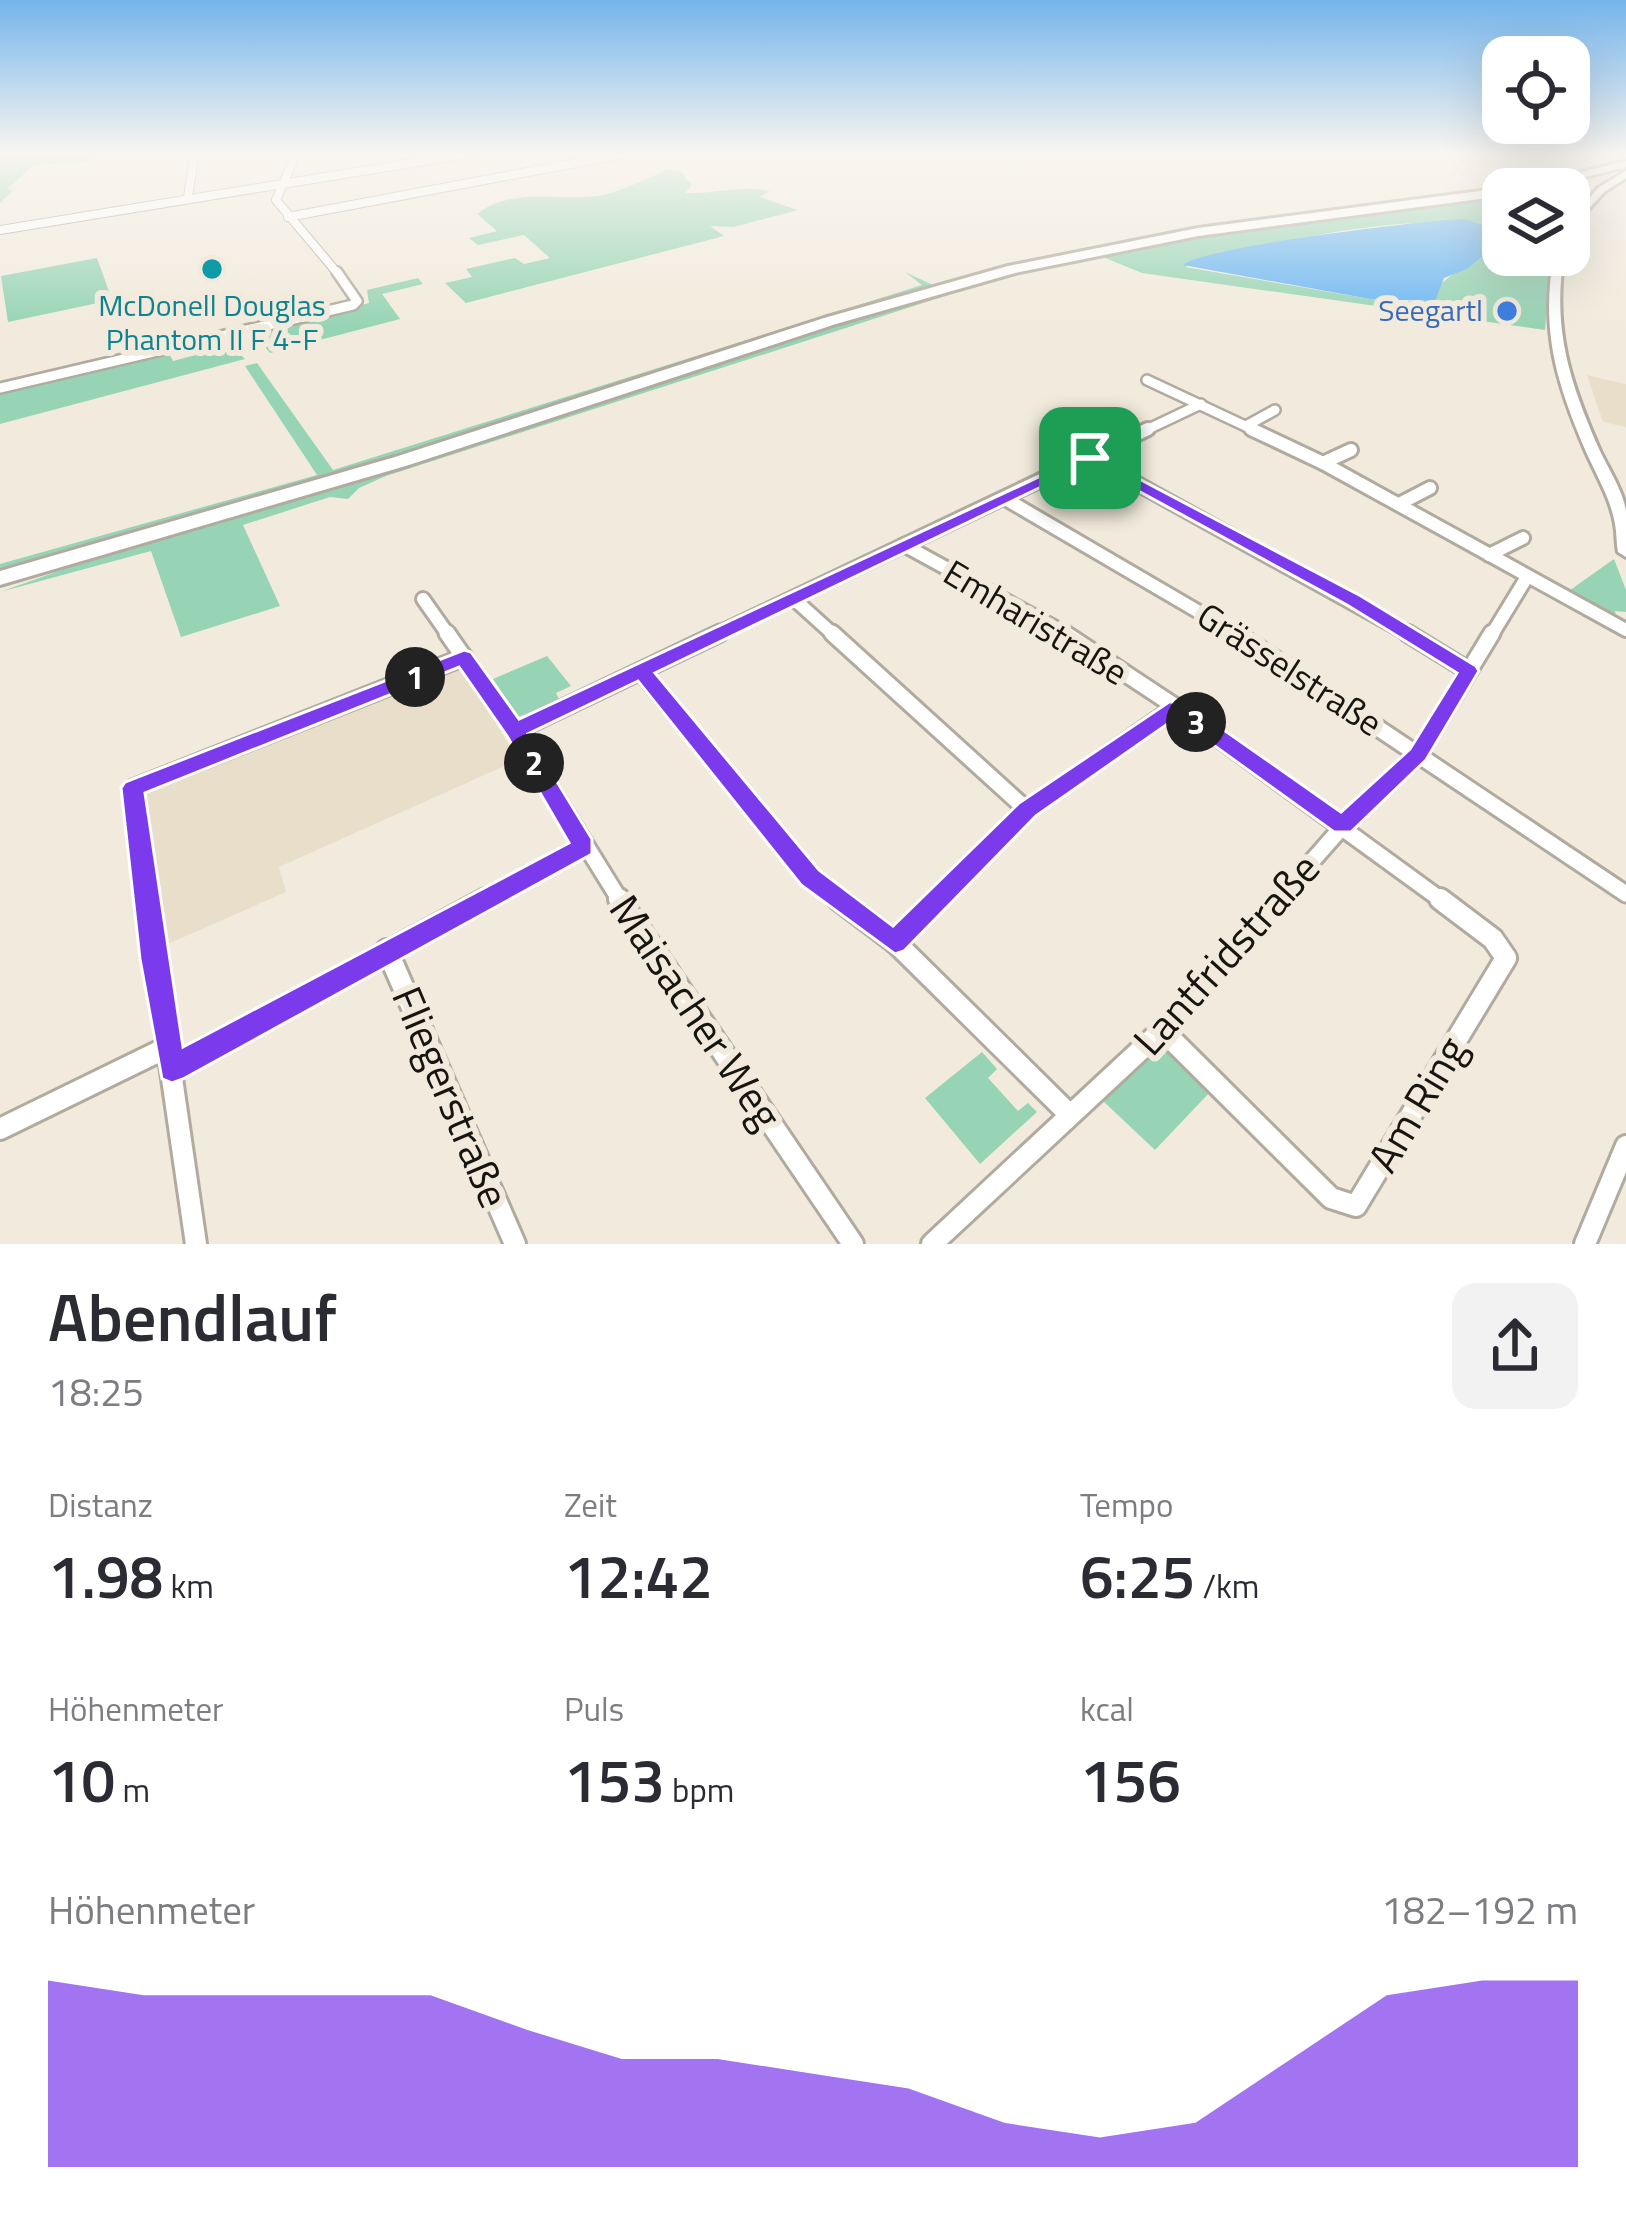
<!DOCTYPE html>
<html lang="de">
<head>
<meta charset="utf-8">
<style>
	:root { --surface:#fff; --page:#f2f2f3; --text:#2b2b33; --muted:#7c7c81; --accent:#7c3aed }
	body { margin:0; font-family:"Titillium Web",sans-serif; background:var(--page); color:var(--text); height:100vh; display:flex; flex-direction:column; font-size:45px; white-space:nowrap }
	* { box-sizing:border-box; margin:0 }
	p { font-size:39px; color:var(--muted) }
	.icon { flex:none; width:66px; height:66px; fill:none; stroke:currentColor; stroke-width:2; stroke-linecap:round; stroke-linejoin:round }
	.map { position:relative; height:1244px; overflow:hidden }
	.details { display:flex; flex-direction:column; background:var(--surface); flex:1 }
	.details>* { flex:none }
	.tools { position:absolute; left:1482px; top:36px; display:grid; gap:24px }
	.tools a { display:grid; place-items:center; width:108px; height:108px; border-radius:24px; background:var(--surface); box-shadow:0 12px 48px #0002; font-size:60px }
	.pin { position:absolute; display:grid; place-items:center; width:102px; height:102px; color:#fff; margin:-51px; border-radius:24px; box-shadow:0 6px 18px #0006 }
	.km { position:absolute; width:60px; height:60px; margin:-30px; border-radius:50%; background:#222; color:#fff; font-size:33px; line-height:60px; text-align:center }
	.round { display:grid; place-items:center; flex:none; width:126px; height:126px; border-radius:24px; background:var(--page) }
	.summary { display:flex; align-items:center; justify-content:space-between; height:204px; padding:0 48px }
	h1 { font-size:66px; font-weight:600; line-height:90px }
	.metrics { display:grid; grid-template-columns:repeat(3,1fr); gap:18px; height:204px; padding:12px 48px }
	.metrics div { display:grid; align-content:center }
	.metrics b { font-size:60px; font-weight:600 }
	.metrics small { font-size:33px; font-weight:400 }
	.metrics p { font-size:33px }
	.chart { height:336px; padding:24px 48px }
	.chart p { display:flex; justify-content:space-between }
	.chart svg { width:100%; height:216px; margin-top:12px; fill:var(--accent); opacity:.7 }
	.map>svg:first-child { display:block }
	.built { fill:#e9deca }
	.green { fill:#97d4b5 }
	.water { fill:#6ab6f3 }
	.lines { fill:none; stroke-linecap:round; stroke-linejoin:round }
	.street-far4-casing { stroke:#b1aa9e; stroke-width:10 }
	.street-far3-casing { stroke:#b1aa9e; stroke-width:14 }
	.street-far2-casing { stroke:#b1aa9e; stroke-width:18 }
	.street-far1-casing { stroke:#b1aa9e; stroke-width:21 }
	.street-casing { stroke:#b1aa9e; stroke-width:26 }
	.secondary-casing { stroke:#b1aa9e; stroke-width:6 }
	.highway-casing { stroke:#b1aa9e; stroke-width:6 }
	.street-far4 { stroke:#fff; stroke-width:8 }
	.street-far3 { stroke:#fff; stroke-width:9 }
	.street-far2 { stroke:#fff; stroke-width:12 }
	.street-far1 { stroke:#fff; stroke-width:15 }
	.street { stroke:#fff; stroke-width:20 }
	.secondary { fill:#fff; fill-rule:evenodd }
	.highway { fill:#fff; fill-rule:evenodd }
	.route { fill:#7c3aed; stroke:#fff; stroke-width:3; fill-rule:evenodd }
	.culture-dot { fill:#0f9aa8; stroke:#f2ebdd; stroke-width:4.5 }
	.shop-dot { fill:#3f7fe0; stroke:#f2ebdd; stroke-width:4.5 }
	.labels { text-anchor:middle; stroke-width:12; stroke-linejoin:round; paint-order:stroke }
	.far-culture-label { font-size:30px; fill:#0d838f; stroke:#f2ebdd }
	.far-shop-label { font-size:30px; fill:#366cbe; stroke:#f2ebdd; text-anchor:end }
	.street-label { font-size:36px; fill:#171510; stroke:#f2ebdd }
	.near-street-label { font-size:42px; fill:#171510; stroke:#f2ebdd }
</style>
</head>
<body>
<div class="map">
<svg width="1626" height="1244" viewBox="0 0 1626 1244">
	<rect width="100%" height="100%" fill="#f2ebdd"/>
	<g class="built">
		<polygon points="1587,375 1626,384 1626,427 1603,422"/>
		<polygon points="460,663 518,760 279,867 286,892 168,944 143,788"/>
	</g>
	<g class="green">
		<polygon points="0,152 99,152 89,162 34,165 7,189 13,190 0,203"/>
		<path d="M 669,169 L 681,172 L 692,185 L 685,193 C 713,194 743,185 770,191 L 760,197 L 798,210 L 733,227 L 710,226 L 724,236 L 466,303 L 445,283 L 472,277 L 466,269 L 515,258 L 524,264 L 550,258 L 524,235 L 478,245 L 469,238 L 497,231 L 477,214 C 509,187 559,201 598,196 C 621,192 647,178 669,169 Z"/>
		<path d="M 1503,195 L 1503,236 C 1443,200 1254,246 1185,267 L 1370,299 L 1423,302 C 1445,275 1476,260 1503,239 L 1503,255 L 1531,255 L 1535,261 L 1550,264 L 1545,330 L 1142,273 L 1098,255 L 1202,234 Z"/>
		<polygon points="97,258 112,300 8,322 1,276"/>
		<polygon points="905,272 935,286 398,459 0,574 0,564 317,475 245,366 257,363 333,470 922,285"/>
		<polygon points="418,278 423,284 382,294 400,319 270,353 254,333 369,303 367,290"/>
		<polygon points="944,291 951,294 386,476 359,488 348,499 330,497 243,525 280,606 181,637 151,551 0,592 103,555 404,465"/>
		<polygon points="225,340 245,359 0,424 0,393 170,355 173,361 203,353 200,346"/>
		<polygon points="1614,559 1626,590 1626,612 1615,611 1617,620 1566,593"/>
		<polygon points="547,656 571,686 556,693 560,701 518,717 493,679"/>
		<polygon points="1160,1047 1169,1047 1211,1091 1155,1150 1102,1100"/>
		<polygon points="982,1052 997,1069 988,1078 1018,1111 1028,1103 1037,1112 980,1164 925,1098"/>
	</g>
	<path class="water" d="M 1464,219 L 1497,230 L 1503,239 L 1467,269 L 1444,278 L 1435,301 L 1370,299 L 1183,265 C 1202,247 1426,220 1464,219 Z"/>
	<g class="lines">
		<defs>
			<g id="street-far4">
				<polyline points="297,152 276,200 339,275"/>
				<polyline points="188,197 195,152"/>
				<polyline points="288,217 634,152"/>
				<polyline points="0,230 479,152"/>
			</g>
			<g id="street-far3">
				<polyline points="1147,380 1258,432"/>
				<polyline points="0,388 353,305 357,301 337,272"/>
				<polyline points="1246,426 1275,410"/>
				<polyline points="1142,432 1201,404"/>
			</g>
			<g id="street-far2">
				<polyline points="1251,429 1323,463 1626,630"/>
				<polyline points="1089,457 1412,636"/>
				<polyline points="1323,463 1351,450"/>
				<polyline points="1004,498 1240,636"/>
				<polyline points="1399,504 1430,488"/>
				<polyline points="904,545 1070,636"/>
				<polyline points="1489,555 1523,538"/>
				<polyline points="423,599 449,636"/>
				<polyline points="794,599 835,636"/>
				<polyline points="713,636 1148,429"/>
				<polyline points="1491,636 1527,577"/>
			</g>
			<g id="street-far1">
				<polyline points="447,633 515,731 621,902"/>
				<polyline points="832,633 1027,810"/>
				<polyline points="1064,633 1176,707 1444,902"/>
				<polyline points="1236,633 1626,894"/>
				<polyline points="1407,633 1469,671"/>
				<polyline points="641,671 810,877 842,902"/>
				<polyline points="515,731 720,633"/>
				<polyline points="146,902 133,788 464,657"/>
				<polyline points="480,902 583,846"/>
				<polyline points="935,902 1027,810 1176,707"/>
				<polyline points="1276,902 1343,826 1418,755 1492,633"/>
			</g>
			<g id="street">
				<polyline points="146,899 196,1244"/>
				<polyline points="619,899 853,1244"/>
				<polyline points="838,899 895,942 1069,1114"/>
				<polyline points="895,942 938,899"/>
				<polyline points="387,950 515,1244"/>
				<polyline points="1162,1030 1331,1198 1356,1206 1506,958 1493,939 1440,899"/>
				<polyline points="172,1068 486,899"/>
				<polyline points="0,1129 168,1047"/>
				<polyline points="932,1244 1162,1030 1279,899"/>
				<polyline points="1585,1244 1626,1146"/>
			</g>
			<g id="secondary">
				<polygon points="1626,171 1626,178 1604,192 1569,231 1569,222 1598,188"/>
				<path d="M 1554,255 L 1564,255 C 1552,330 1570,383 1600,451 C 1609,470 1623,491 1626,511 C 1626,525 1626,542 1626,557 L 1618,552 C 1616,543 1617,533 1615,524 C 1611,500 1597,476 1587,454 C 1557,385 1540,331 1554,255 Z"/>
			</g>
			<g id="highway">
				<polygon points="1626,161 1626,167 1535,189 1514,189"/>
				<polygon points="1503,188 1503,196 1198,236 1015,273 836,324 409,465 0,585 0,571 395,457 824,318 1008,266 1198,228"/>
			</g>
		</defs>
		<use href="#street-far4" class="street-far4-casing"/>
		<use href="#street-far3" class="street-far3-casing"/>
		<use href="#street-far2" class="street-far2-casing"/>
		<use href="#street-far1" class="street-far1-casing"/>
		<use href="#street" class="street-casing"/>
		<use href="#secondary" class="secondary-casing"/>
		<use href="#highway" class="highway-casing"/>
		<use href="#street-far4" class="street-far4"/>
		<use href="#street-far3" class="street-far3"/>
		<use href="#street-far2" class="street-far2"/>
		<use href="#street-far1" class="street-far1"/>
		<use href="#street" class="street"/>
		<use href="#secondary" class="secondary"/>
		<use href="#highway" class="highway"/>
	</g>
	<linearGradient id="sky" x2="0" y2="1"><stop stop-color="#75b5ec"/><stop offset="0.47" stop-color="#f9f6f0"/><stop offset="1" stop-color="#f9f6f0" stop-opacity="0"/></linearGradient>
	<rect width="1626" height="326" fill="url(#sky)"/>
	<path class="route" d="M 1090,453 L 1361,596 L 1476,666 L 1479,671 L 1426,760 L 1351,832 L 1334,832 L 1176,718 L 1036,816 L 904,951 L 895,954 L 801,885 L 638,681 L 528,734 L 592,839 L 592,854 L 183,1079 L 172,1083 L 162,1079 L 140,959 L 121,788 L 125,782 L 464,650 L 471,652 L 519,719 ZM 1089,464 L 1347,605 L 1457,673 L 1410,749 L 1341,812 L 1184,702 L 1169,702 L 1019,803 L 893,926 L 819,870 L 655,673 ZM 459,667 L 507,736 L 569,843 L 183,1047 L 145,793 Z"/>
	<circle class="culture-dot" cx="212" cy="269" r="12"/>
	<circle class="shop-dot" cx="1507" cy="311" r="12"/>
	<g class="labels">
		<g class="far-culture-label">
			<text x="212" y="316">McDonell Douglas<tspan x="212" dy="34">Phantom II F 4-F</tspan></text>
		</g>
		<g class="far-shop-label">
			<text x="1483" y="321">Seegartl</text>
		</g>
		<g class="street-label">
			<text transform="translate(1036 622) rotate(31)" y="13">Emharistraße</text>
			<text transform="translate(1290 669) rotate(33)" y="13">Grässelstraße</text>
		</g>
		<g class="near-street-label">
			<text transform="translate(1226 954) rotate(-48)" y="15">Lantfridstraße</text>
			<text transform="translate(696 1012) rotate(56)" y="15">Maisacher Weg</text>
			<text transform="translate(451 1097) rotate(67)" y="15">Fliegerstraße</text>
			<text transform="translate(1417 1104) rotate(-59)" y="15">Am Ring</text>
		</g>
	</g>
</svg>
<div class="tools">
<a><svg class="icon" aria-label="locate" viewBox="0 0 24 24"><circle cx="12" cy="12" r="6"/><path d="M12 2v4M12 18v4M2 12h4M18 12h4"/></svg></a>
<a><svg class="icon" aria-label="layers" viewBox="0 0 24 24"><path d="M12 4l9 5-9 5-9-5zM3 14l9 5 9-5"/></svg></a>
</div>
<div class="pin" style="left:1090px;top:458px;background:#1e9e55"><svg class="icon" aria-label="arrive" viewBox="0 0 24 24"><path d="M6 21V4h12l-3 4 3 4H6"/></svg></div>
<b class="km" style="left:415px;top:677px">1</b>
<b class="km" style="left:534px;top:763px">2</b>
<b class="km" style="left:1196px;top:722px">3</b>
</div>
<section class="details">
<div class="summary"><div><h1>Abendlauf</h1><p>18:25</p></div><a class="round"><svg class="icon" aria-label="share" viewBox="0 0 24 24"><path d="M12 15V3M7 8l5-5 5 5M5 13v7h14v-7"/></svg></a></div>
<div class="metrics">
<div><p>Distanz</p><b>1.98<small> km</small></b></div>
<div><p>Zeit</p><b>12:42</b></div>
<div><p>Tempo</p><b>6:25<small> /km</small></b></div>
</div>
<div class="metrics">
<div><p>Höhenmeter</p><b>10<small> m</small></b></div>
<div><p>Puls</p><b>153<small> bpm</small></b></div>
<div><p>kcal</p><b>156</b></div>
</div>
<div class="chart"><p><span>Höhenmeter</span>182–192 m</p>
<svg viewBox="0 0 160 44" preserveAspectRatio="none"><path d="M0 44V6L10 9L20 9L30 9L40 9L50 16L60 22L70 22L80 25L90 28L100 35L110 38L120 35L130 22L140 9L150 6L160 6V44z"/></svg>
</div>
</section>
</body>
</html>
